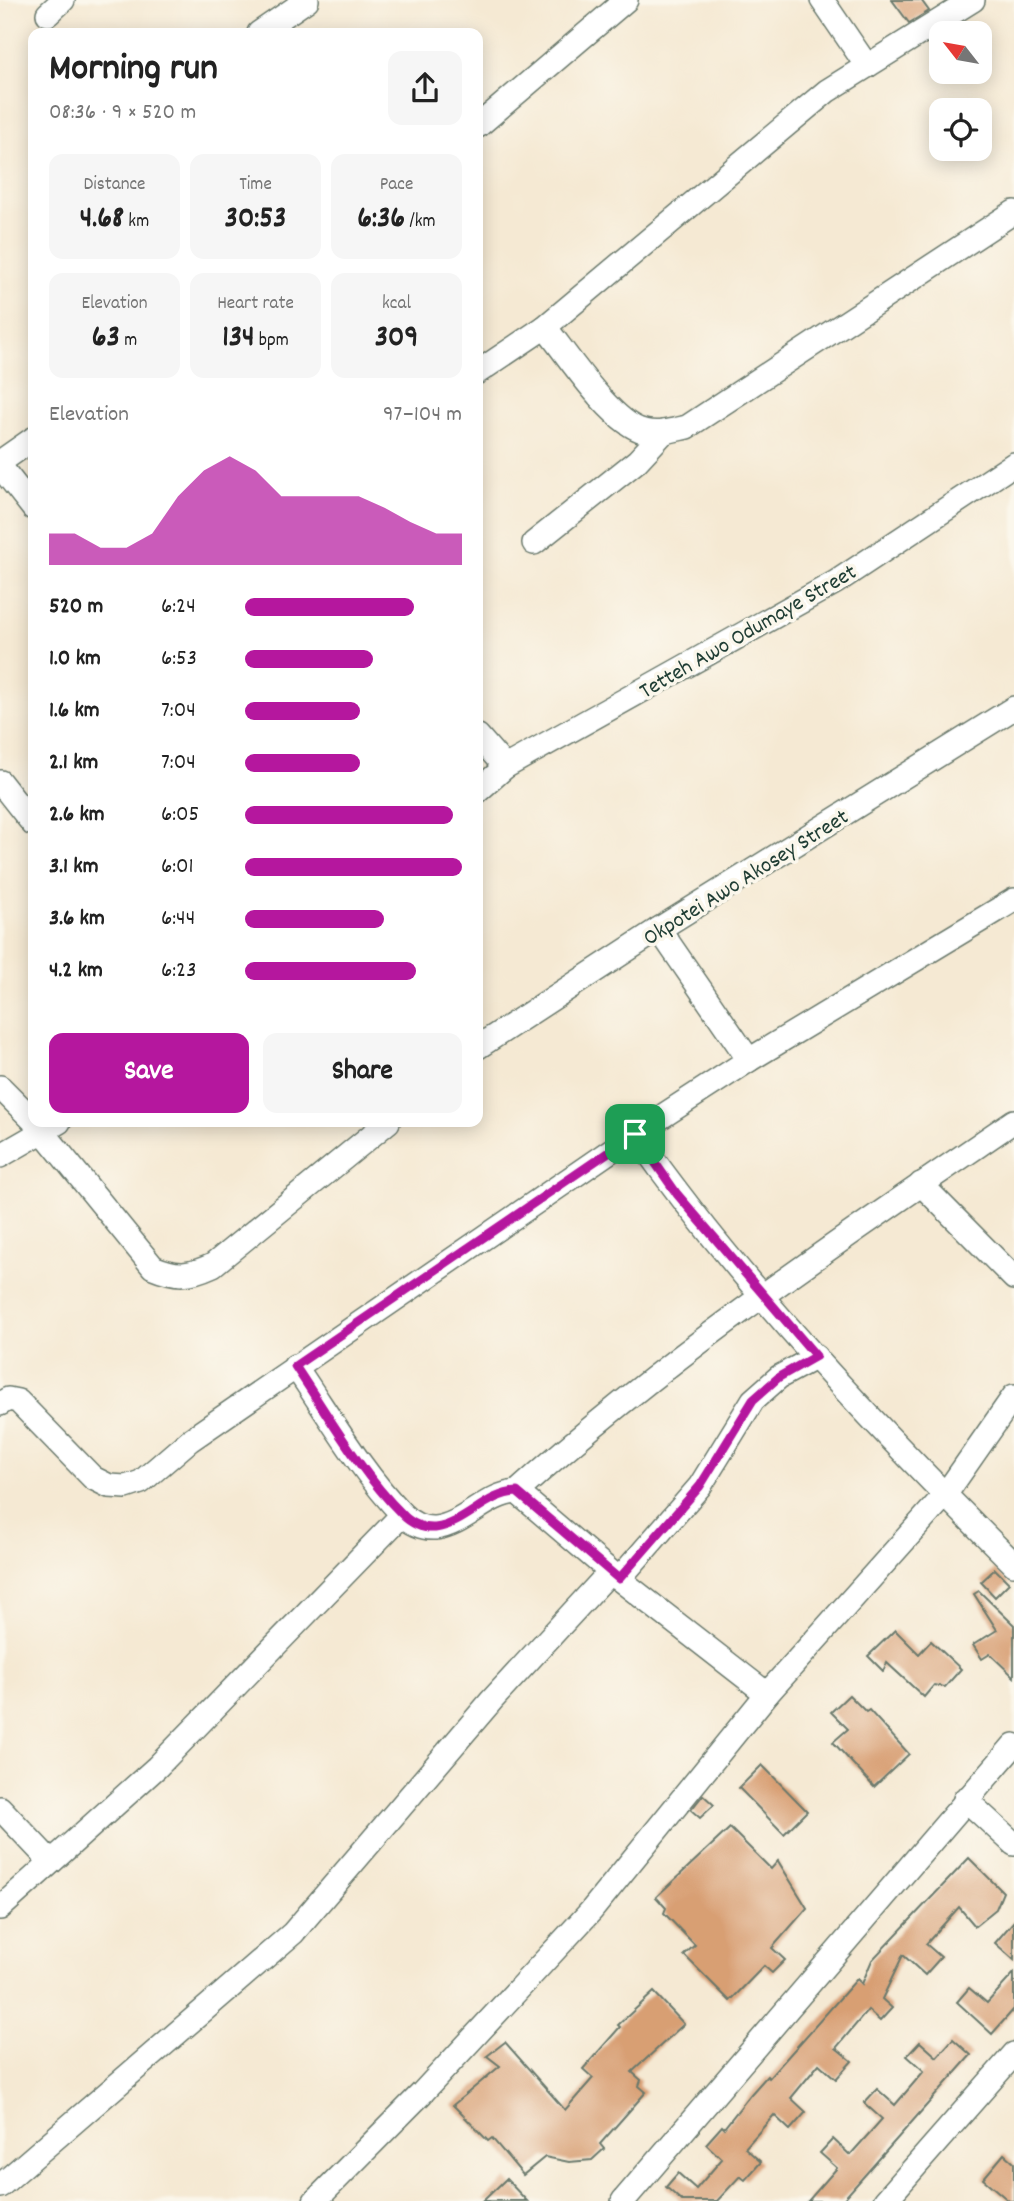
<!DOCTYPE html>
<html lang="en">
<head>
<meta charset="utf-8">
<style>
	:root { --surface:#fff; --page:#f6f6f6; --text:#222; --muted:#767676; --accent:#b5179e }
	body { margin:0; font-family:Dekko,sans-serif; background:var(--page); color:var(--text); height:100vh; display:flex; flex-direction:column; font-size:26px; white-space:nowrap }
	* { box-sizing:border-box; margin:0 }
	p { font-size:23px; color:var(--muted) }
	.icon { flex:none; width:38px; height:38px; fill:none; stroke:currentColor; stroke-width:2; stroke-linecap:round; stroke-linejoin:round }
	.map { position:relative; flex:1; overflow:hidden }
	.sheet { position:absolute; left:28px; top:28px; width:455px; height:1099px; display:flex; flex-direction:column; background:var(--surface); border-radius:14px; box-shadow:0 4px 18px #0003 }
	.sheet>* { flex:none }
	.needle { width:46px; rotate:301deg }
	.tools { position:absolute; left:929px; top:21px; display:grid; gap:14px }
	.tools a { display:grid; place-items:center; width:63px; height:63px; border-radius:14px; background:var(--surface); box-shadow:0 4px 18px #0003; font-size:35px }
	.pin { position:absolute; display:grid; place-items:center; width:60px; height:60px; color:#fff; margin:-30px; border-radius:14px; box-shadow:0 4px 10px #0006 }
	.round { display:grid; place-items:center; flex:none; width:74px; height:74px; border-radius:14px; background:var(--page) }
	.summary { display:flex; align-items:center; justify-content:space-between; height:119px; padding:0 21px }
	h1 { font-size:38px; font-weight:800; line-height:52px }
	.stats { display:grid; grid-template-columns:repeat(3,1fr); gap:10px; height:119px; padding:7px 21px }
	.stats div { display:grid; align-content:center; border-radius:14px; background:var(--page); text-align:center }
	.stats b { font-size:30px; font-weight:800 }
	.stats small { font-size:19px; font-weight:400 }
	.stats p { font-size:19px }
	.chart { height:196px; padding:14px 21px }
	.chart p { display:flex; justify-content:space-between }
	.chart svg { width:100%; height:126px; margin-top:7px; fill:var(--accent); opacity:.7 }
	.action { display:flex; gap:14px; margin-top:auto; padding:14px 21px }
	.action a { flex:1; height:80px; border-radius:14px; background:var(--accent); color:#fff; font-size:28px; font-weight:800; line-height:80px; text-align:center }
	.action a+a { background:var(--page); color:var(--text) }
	ul { padding:0 21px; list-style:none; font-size:23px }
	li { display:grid; grid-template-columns:112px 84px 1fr; align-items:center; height:52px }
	li i { height:18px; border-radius:9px; background:var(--accent) }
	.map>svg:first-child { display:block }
	.building { fill:#d89f73 }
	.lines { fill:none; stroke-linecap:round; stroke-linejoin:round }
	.minor-casing { stroke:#6a796c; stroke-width:26 }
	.minor { stroke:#fff; stroke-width:23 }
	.route-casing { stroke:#fff; stroke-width:14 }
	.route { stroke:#b5179e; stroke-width:9 }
	.labels { text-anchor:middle; stroke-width:7; stroke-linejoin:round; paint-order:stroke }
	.street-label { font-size:23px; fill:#1f3d34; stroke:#fbf7ec }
</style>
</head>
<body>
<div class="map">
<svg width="1014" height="2201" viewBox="0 0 1014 2201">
	<rect width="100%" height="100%" fill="#fbf7ec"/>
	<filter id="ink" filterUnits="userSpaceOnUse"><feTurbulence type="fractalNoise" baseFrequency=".0143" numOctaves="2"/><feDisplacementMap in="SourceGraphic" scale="14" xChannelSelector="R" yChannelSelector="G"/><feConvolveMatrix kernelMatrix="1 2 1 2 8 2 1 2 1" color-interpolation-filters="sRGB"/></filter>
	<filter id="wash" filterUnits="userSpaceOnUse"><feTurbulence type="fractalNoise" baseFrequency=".00686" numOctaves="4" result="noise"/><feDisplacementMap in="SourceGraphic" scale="28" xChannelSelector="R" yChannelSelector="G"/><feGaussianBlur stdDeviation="1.57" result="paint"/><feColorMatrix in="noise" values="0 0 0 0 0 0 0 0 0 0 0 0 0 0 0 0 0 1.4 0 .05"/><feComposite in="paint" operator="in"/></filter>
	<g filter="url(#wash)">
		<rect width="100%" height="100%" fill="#f5e9d3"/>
		<g id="blocks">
			<g class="building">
				<polygon points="892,0 921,0 929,11 909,23"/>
				<polygon points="995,1569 1009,1583 995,1597 981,1582"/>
				<polygon points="979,1591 1014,1625 1014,1677 990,1654 982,1659 973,1645 997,1630 974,1594"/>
				<polygon points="895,1630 919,1654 931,1641 961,1669 945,1687 934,1685 924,1697 887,1663 883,1671 868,1656"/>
				<polygon points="849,1695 866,1712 869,1710 909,1754 874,1787 833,1742 848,1729 831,1712"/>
				<polygon points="762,1765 807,1811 784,1834 739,1788"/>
				<polygon points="703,1795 714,1805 700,1818 691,1810"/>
				<polygon points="730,1828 771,1869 778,1861 807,1908 772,1948 785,1960 772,1973 764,1966 730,2001 684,1955 695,1945 664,1913 666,1908 656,1897"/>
				<polygon points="969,1858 1003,1892 996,1909 975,1926 959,1907 926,1944 941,1957 925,1975 903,1955 882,1999 892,2008 880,2021 868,2010 836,2048 852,2061 836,2079 819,2064 791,2098 806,2112 790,2130 774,2115 745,2148 761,2162 745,2180 740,2176 717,2201 682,2201 666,2187 678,2173 696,2189 722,2159 706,2144 722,2126 724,2128 751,2094 767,2076 769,2078 857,1979 862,1984 872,1960"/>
				<polygon points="1014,1921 1014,1960 995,1943"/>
				<polygon points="1014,1973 1014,2009 992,2034 957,2002 969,1988 987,2003"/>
				<polygon points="654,1992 684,2024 632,2072 641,2080 639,2086 646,2092 600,2144 604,2149 592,2160 569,2162 545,2157 523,2175 492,2138 488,2141 453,2105 500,2066 487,2056 505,2042 565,2110 593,2078 583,2069 620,2027 618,2025"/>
				<polygon points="953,2039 971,2055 842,2201 808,2201 837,2168 820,2153 833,2139 850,2155 882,2119 864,2103 877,2089 895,2105 924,2071 907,2056 920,2042 937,2057"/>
				<polygon points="1004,2154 1014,2163 1014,2201 1009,2201 983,2179"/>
				<polygon points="506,2179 527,2201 483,2201"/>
			</g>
		</g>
	</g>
	<g filter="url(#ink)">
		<use href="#blocks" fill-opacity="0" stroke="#6a796c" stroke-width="2"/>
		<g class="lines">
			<defs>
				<g id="minor">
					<polyline points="822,0 867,66"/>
					<polyline points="48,14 63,0"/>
					<polyline points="259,33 307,0"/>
					<polyline points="478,126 626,0"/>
					<path d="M 545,327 C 566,353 612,424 644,431 C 659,435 673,430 687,427 L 1014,212"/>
					<polyline points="478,372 545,327 827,91 973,0"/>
					<polyline points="0,462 33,439"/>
					<polyline points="0,466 33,508"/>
					<polyline points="534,543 637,461 664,432"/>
					<polyline points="478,736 505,767"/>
					<polyline points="0,782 33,824"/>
					<polyline points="478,791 505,767 836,582 1014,464"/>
					<polyline points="659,929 749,1060"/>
					<polyline points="478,1047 659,929 1014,708"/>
					<polyline points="0,1087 33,1120"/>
					<path d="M 35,1122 L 153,1267 C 177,1277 189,1276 213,1265 L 388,1122"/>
					<path d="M 635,1134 C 745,1290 879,1430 1014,1564"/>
					<polyline points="0,1156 59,1122"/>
					<polyline points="921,1184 1014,1278"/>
					<path d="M 295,1366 C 328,1414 362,1473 402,1514 C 410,1523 423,1529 435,1528 C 466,1524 486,1494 517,1492"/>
					<polyline points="0,1404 8,1399 18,1401 93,1478 109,1486 126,1487 141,1482 190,1440 635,1134 749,1060 1014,900"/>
					<polyline points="619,1579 700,1486 753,1400 779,1377 816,1357"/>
					<path d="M 767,1694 L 619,1579 L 517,1492 C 671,1353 843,1238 1014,1121"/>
					<polyline points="965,1799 1014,1844"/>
					<polyline points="0,1808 51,1862"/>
					<polyline points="0,1908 157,1767 402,1515"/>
					<polyline points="0,2186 293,1933 492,1700 610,1572"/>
					<polyline points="315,2201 422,2093 591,1911 767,1694 945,1495 1014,1396"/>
					<polyline points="623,2201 1014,1745"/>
					<polyline points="885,2201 1014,2054"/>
				</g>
			</defs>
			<use href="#minor" class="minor-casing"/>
			<use href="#minor" class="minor"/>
		</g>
	</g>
	<g class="lines" filter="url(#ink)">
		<defs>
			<path id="route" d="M 635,1134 L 677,1194 L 816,1356 L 779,1377 L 753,1400 L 700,1486 L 619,1579 L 517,1492 C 486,1493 466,1524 435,1528 C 423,1529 410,1523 402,1514 C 360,1472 328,1415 295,1366 Z"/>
		</defs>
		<use href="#route" class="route-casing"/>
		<use href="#route" class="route"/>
	</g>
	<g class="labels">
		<g class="street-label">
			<text transform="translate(747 630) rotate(-30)" y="8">Tetteh Awo Odumaye Street</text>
			<text transform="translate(745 876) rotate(-32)" y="8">Okpotei Awo Akosey Street</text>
		</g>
	</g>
</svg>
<div class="tools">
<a><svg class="needle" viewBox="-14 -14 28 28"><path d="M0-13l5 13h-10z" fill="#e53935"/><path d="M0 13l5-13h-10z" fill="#767676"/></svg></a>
<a><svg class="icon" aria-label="locate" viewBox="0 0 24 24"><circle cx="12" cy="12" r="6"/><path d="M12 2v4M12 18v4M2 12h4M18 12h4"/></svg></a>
</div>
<div class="pin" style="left:635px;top:1134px;background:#1e9e55"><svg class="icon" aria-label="arrive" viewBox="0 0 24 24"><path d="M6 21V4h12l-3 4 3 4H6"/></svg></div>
<section class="sheet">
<div class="summary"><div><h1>Morning run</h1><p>08:36 · 9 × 520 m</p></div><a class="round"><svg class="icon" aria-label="share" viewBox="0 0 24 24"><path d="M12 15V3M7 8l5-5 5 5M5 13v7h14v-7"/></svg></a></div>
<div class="stats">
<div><p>Distance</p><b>4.68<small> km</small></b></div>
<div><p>Time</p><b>30:53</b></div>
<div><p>Pace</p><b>6:36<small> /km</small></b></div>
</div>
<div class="stats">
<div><p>Elevation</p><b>63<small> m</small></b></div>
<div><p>Heart rate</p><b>134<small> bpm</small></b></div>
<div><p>kcal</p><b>309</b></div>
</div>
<div class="chart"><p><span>Elevation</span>97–104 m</p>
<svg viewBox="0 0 160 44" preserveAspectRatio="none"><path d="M0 44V33L10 33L20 38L30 38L40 33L50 20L60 11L70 6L80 11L90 20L100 20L110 20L120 20L130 24L140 29L150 33L160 33V44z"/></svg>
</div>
<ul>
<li><b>520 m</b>6:24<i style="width:78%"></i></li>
<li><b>1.0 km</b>6:53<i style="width:59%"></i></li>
<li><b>1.6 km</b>7:04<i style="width:53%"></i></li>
<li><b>2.1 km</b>7:04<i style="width:53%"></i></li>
<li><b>2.6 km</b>6:05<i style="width:96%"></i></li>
<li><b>3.1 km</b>6:01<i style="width:100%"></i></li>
<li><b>3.6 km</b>6:44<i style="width:64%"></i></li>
<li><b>4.2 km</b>6:23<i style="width:79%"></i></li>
</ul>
<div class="action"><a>Save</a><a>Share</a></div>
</section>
</div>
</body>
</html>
